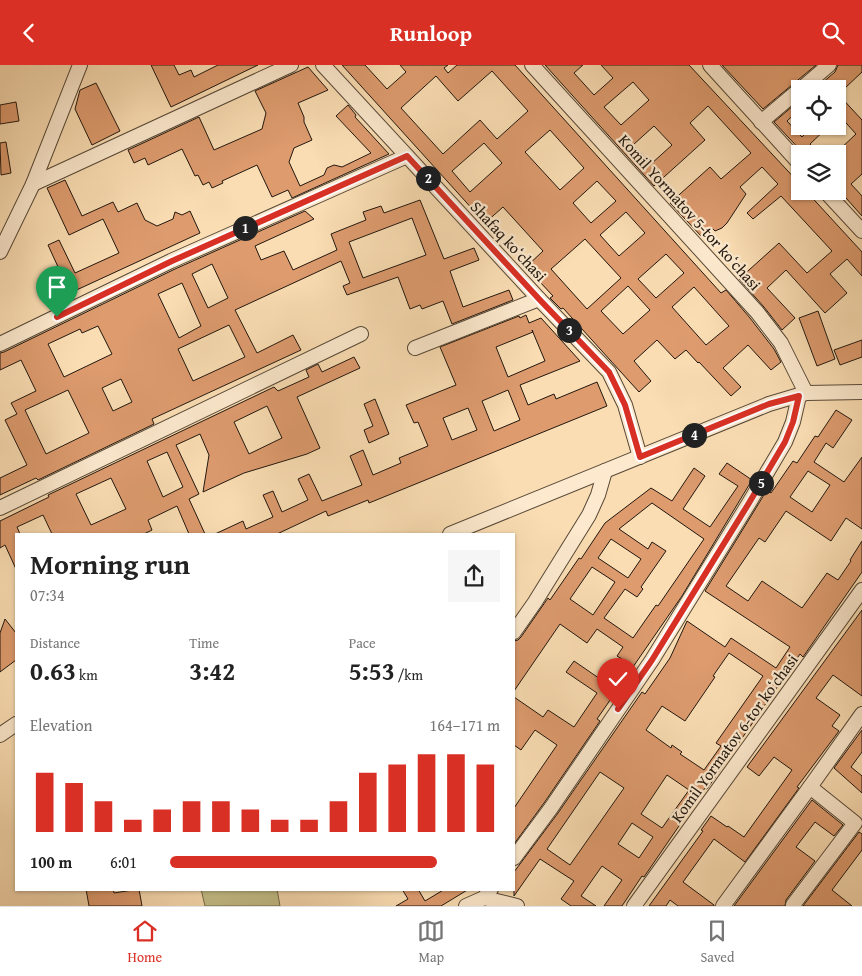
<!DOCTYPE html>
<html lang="en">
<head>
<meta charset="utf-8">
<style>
	:root { --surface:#fff; --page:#f6f6f6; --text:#222; --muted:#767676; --line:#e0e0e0; --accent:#d93025 }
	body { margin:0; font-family:"Gentium Book Plus",serif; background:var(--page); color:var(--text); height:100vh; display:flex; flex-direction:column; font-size:19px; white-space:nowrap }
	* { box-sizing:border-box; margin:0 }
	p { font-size:16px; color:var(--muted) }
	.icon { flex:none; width:28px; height:28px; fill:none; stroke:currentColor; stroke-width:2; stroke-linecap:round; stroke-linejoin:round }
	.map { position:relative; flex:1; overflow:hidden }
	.side { position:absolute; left:15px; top:468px; width:500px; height:358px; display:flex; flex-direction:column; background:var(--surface); border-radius:0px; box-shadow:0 1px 4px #0004 }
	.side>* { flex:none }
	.fabs { position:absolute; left:791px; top:15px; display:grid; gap:10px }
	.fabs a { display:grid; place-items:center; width:55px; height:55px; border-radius:0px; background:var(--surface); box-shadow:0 1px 4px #0004; font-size:25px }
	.pin { position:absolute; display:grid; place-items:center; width:42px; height:42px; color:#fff; margin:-51px -21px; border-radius:50% 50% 50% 0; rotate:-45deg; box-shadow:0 0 5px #0007 }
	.pin .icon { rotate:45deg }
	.km { position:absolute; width:25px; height:25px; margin:-12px; border-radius:50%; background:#222; color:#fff; font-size:14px; line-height:25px; text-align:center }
	.round { display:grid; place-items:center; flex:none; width:52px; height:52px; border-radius:0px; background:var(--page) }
	.overview { display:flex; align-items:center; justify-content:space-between; height:85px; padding:0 15px }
	h1 { font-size:28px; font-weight:700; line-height:38px }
	.stats { display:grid; grid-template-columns:repeat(3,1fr); gap:8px; height:85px; padding:5px 15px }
	.stats div { display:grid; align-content:center }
	.stats b { font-size:25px; font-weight:700 }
	.stats small { font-size:14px; font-weight:400 }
	.stats p { font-size:14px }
	.chart { height:140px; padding:10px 15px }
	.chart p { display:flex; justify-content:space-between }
	.chart svg { width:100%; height:90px; margin-top:5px; stroke:var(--accent); stroke-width:6 }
	ul { padding:0 15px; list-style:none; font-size:16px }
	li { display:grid; grid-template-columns:80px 60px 1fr; align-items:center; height:38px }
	li i { height:12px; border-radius:6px; background:var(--accent) }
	header { display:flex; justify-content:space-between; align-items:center; height:65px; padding:0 15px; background:var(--accent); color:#fff; font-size:22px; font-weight:700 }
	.tab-bar { display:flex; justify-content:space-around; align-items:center; height:70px; border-top:1px solid var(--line); background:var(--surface); font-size:14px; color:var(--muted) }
	.tab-bar a { display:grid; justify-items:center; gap:2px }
	.tab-bar .selected { color:var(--accent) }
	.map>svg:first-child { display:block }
	.green { fill:#c4bf89; stroke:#726b4c }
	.building { fill:#dd9b6e; stroke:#21170e; fill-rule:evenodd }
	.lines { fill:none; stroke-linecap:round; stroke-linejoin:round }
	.minor-casing { stroke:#574837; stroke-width:16 }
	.minor { stroke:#fce9ce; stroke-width:14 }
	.route-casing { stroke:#fff; stroke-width:10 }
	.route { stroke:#d93025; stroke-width:6 }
	.labels { text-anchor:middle; stroke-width:4.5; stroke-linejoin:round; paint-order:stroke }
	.street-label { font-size:16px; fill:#21170e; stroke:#fce9ce }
</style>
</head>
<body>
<header><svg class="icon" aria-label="back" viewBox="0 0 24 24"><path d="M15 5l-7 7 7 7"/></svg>Runloop<svg class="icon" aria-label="search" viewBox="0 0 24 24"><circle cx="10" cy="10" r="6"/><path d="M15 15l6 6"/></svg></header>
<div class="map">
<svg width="862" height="841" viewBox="0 0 862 841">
	<rect width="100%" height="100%" fill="#faddb3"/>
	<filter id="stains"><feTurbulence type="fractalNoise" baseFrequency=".004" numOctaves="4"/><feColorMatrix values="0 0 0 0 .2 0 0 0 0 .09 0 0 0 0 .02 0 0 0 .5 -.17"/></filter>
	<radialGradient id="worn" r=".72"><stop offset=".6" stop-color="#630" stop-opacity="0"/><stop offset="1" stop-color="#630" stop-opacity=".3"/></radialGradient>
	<polygon class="green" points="201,824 277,824 280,841 205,841"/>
	<g class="building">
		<polygon points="151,0 174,0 179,10 191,5 194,12 218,0 258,0 171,42"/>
		<path d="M 342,0 L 365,0 L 387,24 L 406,7 L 400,0 L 448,0 L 444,3 L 448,8 L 457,0 L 515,0 L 721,228 L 726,225 L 750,253 L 774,284 L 781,297 L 771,305 L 748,280 L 723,303 L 741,322 L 731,331 L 699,297 L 698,298 L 686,285 L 675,294 L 657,275 L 634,296 L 651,316 L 639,327 L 563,243 L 561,244 L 550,233 L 553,231 L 526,202 L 543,186 L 503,142 L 485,158 ZM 492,6 L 528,46 L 497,74 L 480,55 L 443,89 L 401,43 L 436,11 L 458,36 ZM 550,65 L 584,103 L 560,125 L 525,87 ZM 484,78 L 502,98 L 470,127 L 452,106 ZM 597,116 L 616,136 L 591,158 L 573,138 ZM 626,147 L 645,168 L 619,191 L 600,170 ZM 585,174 L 621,213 L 587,244 L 551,204 ZM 666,189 L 684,208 L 656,233 L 638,214 ZM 628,221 L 650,245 L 623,269 L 601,246 ZM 694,222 L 729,261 L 706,280 L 672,242 Z"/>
		<path d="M 545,0 L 583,0 L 574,8 L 594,30 L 613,13 L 601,0 L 689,0 L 800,119 L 800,126 L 806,126 L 862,187 L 862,211 L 847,194 L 830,209 L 847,228 L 825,248 L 786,205 L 767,223 L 795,253 L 782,265 L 764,242 L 739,214 L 779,178 L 807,208 L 832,186 L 781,131 L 753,154 L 747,148 L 778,119 L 762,102 L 740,122 L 746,129 L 727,158 L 722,163 L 715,166 L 712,163 L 702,172 L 670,138 L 710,102 L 721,114 L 751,88 L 708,41 L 690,58 L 705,75 L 654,121 ZM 633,17 L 649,35 L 621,60 L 604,42 ZM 654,61 L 672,80 L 651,99 L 633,80 Z"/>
		<polygon points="722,0 816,0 763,44"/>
		<polygon points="838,0 862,0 862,7 844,24 815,24 835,7"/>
		<polygon points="308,2 328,25 298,38 304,52 304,57 312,75 294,83 289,97 300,121 324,110 327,103 334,100 342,102 371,88 336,51 348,40 356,50 355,52 389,89 292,133 288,125 272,132 257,100 222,116 223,118 212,123 209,117 203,120 198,110 195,111 182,84 148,100 145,93 134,98 128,85 199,52 214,85 262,64 266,48 255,26"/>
		<polygon points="96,18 120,66 92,80 75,44 80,25"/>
		<polygon points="838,29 862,55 862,109 851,119 862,131 862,151 838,124 838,86 856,69 838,49"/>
		<polygon points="800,35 800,44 787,56 802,72 813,61 829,61 810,79 820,89 804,89 774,57"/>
		<polygon points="16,37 19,56 0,59 0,40"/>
		<polygon points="6,77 11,108 1,110 0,78"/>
		<polygon points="65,115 82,151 113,137 118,147 137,138 145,155 157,161 173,154 175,147 182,150 190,146 200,168 70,228 48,180 59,175 75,208 119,188 103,154 69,170 47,123"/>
		<path d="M 420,135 L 444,194 L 474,183 L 479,195 L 450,206 L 463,242 L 509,225 L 513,235 L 452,259 L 443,236 L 422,244 L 420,240 L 410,244 L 398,212 L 347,230 L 343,221 L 350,218 L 341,196 L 235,245 L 257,288 L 293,270 L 301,285 L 152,354 L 154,359 L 38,415 L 36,413 L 0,430 L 0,413 L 27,400 L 5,355 L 17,349 L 11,338 L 36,326 L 21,295 L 0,305 L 0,288 L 4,287 L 175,204 L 305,146 L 314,154 L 255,181 L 261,195 L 284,186 L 293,205 L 337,185 L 331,169 L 366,155 L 363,147 L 381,141 L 384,148 ZM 412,153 L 426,190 L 363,213 L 349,177 ZM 212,199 L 228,233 L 208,243 L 192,209 ZM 182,218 L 201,261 L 179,273 L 158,229 ZM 229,260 L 245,292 L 193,316 L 178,284 ZM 98,261 L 112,289 L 64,312 L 48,279 L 80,264 L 82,268 ZM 121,314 L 132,337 L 113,346 L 102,323 ZM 68,325 L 89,368 L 46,389 L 25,345 Z"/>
		<polygon points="818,246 835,294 817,301 799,253"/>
		<path d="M 526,250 L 529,258 L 541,253 L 580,296 L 520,320 L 528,340 L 554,329 L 556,334 L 597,317 L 607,341 L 369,438 L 368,435 L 328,451 L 326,446 L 277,469 L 215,469 L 243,456 L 246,464 L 273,452 L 263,430 L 273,426 L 282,447 L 308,435 L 298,414 L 309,409 L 322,436 L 362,420 L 350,391 L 363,385 L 373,410 L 401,398 L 399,393 L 428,381 L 418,357 L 414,358 L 406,340 L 456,320 L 440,282 L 519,251 L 520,253 ZM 532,265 L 545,296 L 508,312 L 496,282 L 533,267 ZM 508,325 L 520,355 L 494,366 L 482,336 ZM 468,343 L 477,365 L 452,375 L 443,353 Z"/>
		<polygon points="862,275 862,292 840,300 834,285"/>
		<path d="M 354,292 L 360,303 L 297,332 L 320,383 L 307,389 L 244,408 L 203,427 L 209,390 L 200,369 L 176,380 L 199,429 L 189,434 L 205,469 L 189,469 L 177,441 L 148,455 L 152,465 L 144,469 L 52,469 L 43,450 L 17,462 L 20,469 L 16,469 L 16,504 L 5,480 L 0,483 L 0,456 L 49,432 L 48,430 L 274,322 L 278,326 L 309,312 L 306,305 L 318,299 L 322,307 ZM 267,341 L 282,373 L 249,389 L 234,357 ZM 167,387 L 183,422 L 163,432 L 147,396 ZM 111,413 L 126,444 L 91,460 L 76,429 Z"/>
		<polygon points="375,334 389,369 369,378 364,365 373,361 364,339"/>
		<path d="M 836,345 L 852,355 L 833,383 L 826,378 L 814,397 L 844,417 L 862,392 L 862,464 L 846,453 L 831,476 L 786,446 L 765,477 L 759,473 L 726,521 L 748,536 L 762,516 L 802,543 L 827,508 L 838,515 L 851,496 L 850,495 L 862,476 L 862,507 L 803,592 L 800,589 L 707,724 L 705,723 L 644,812 L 642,811 L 622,841 L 604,841 L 622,815 L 602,801 L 581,831 L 596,841 L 571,841 L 561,834 L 574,816 L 540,794 L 514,831 L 514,807 L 558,748 L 642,627 L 645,629 L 670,593 L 687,556 L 725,582 L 731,573 L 776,603 L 790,582 L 705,526 L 767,425 L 771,428 L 793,396 L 797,398 L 815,371 L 818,372 ZM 808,406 L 830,420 L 812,447 L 790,432 ZM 729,588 L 763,611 L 716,678 L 721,681 L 704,705 L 680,689 L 682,687 L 672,680 L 671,683 L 646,665 L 662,641 L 685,656 L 715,612 L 713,611 ZM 600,707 L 624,723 L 570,800 L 547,784 ZM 667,710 L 689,725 L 662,763 L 641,749 ZM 632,758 L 653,772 L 639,793 L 618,779 Z"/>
		<path d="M 727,398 L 752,415 L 682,531 L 597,654 L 600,656 L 544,738 L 514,779 L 514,743 L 557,680 L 535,665 L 521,685 L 514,680 L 514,632 L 543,652 L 548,645 L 574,662 L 597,628 L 566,607 L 574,596 L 606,618 L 622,594 L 617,591 L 623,582 L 597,564 L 587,578 L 560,559 L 514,626 L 514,576 L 518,575 L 521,572 L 548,533 L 550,535 L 579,493 L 581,494 L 605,458 L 651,423 L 672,436 L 694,403 L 705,411 L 683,444 L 710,462 L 738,421 L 719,409 ZM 652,438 L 704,474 L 658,541 L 656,540 L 633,573 L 604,553 L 625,524 L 637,532 L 643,524 L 641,522 L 666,486 L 652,477 L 648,484 L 619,464 ZM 611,474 L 641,494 L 628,513 L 598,493 ZM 592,502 L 615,517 L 593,550 L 570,534 Z"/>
		<polygon points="862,545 862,631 833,610 816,633 840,650 832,661 839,666 797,722 799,723 745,797 714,774 683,817 714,840 714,841 678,841 670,835 666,841 649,841 703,766 701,765 711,751 727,762 728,761 744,772 792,705 774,692 759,711 747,702"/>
		<polygon points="5,554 16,568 16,595 0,607 0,568"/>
		<polygon points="862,665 862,687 851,702 862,711 862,728 834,703"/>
		<polygon points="812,735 843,760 834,771 815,757 796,782 815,796 786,835 785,841 734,841"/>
		<polygon points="859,767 862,769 862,785 832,825 852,841 803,841"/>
		<polygon points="86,824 113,824 114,828 139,824 142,841 89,841"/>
		<polygon points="402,824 418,824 425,836 445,824 469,824 441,841 396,841 408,834"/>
	</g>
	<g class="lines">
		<defs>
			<g id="minor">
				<polyline points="323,0 539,234 609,307 625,340 640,392"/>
				<polyline points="532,0 757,247 781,278 806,328"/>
				<polyline points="710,0 800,99"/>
				<polyline points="801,24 829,0"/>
				<polyline points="761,57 800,24"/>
				<polyline points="33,119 291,0"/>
				<polyline points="825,126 862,166"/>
				<polyline points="0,187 33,119 80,0"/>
				<polyline points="0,279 171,196 407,91"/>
				<polyline points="415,283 539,234"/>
				<polyline points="0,443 361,269"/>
				<polyline points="450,469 769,339 806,328 862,327"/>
				<polyline points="514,567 535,537 589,450 598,430 605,406"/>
				<polyline points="0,670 16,659"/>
				<polyline points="514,793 551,743 652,595 749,438 785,377 793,357 799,331"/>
				<polyline points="484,833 517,841"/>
				<polyline points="793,840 855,758 810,722"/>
				<polyline points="466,841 484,833 491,824"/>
				<polyline points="634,841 862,525"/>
				<polyline points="723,841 810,722 862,649"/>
			</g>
		</defs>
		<use href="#minor" class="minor-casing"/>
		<use href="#minor" class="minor"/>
	</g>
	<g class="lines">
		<defs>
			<polyline id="route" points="57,252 172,196 407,91 539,234 609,307 625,340 640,392 769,339 799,331 793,357 785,377 749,438 652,595 618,644"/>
		</defs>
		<use href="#route" class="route-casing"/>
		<use href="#route" class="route"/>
	</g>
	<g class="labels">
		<g class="street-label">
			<text transform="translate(690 147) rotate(48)" y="6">Komil Yormatov 5-tor koʻchasi</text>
			<text transform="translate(509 176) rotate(47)" y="6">Shafaq koʻchasi</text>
			<text transform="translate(734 673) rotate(-54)" y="6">Komil Yormatov 6-tor koʻchasi</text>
		</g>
	</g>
	<rect width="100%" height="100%" filter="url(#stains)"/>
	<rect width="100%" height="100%" fill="url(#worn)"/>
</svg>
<div class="fabs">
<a><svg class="icon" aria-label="locate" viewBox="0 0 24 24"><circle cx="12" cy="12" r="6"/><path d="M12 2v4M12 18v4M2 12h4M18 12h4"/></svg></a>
<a><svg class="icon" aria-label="layers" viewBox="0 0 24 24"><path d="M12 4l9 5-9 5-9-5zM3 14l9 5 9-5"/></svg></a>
</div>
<div class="pin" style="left:57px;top:252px;background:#1e9e55"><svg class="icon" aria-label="arrive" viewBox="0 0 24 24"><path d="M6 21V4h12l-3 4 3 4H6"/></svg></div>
<div class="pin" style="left:618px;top:644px;background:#d93025"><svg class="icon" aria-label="check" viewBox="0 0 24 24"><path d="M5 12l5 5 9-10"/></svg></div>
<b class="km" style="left:245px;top:163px">1</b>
<b class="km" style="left:428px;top:113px">2</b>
<b class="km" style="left:569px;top:265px">3</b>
<b class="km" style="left:694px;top:370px">4</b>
<b class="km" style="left:761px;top:418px">5</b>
<section class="side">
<div class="overview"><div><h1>Morning run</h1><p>07:34</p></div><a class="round"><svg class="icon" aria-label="share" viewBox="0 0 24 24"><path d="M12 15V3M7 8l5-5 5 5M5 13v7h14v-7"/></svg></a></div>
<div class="stats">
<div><p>Distance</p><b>0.63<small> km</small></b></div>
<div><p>Time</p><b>3:42</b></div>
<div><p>Pace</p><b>5:53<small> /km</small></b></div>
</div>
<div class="chart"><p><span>Elevation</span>164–171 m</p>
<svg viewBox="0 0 160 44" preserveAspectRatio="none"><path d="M5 44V15M15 44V20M25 44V29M35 44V38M45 44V33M55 44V29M65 44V29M75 44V33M85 44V38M95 44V38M105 44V29M115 44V15M125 44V11M135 44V6M145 44V6M155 44V11"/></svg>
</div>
<ul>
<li><b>100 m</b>6:01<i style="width:81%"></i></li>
</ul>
</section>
</div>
<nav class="tab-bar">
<a class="selected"><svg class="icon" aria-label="home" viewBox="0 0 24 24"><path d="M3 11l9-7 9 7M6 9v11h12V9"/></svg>Home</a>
<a><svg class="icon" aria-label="map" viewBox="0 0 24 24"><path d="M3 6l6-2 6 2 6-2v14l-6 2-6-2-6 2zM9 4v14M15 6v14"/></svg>Map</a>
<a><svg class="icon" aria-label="saved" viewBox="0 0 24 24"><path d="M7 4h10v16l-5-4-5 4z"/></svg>Saved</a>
</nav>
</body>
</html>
